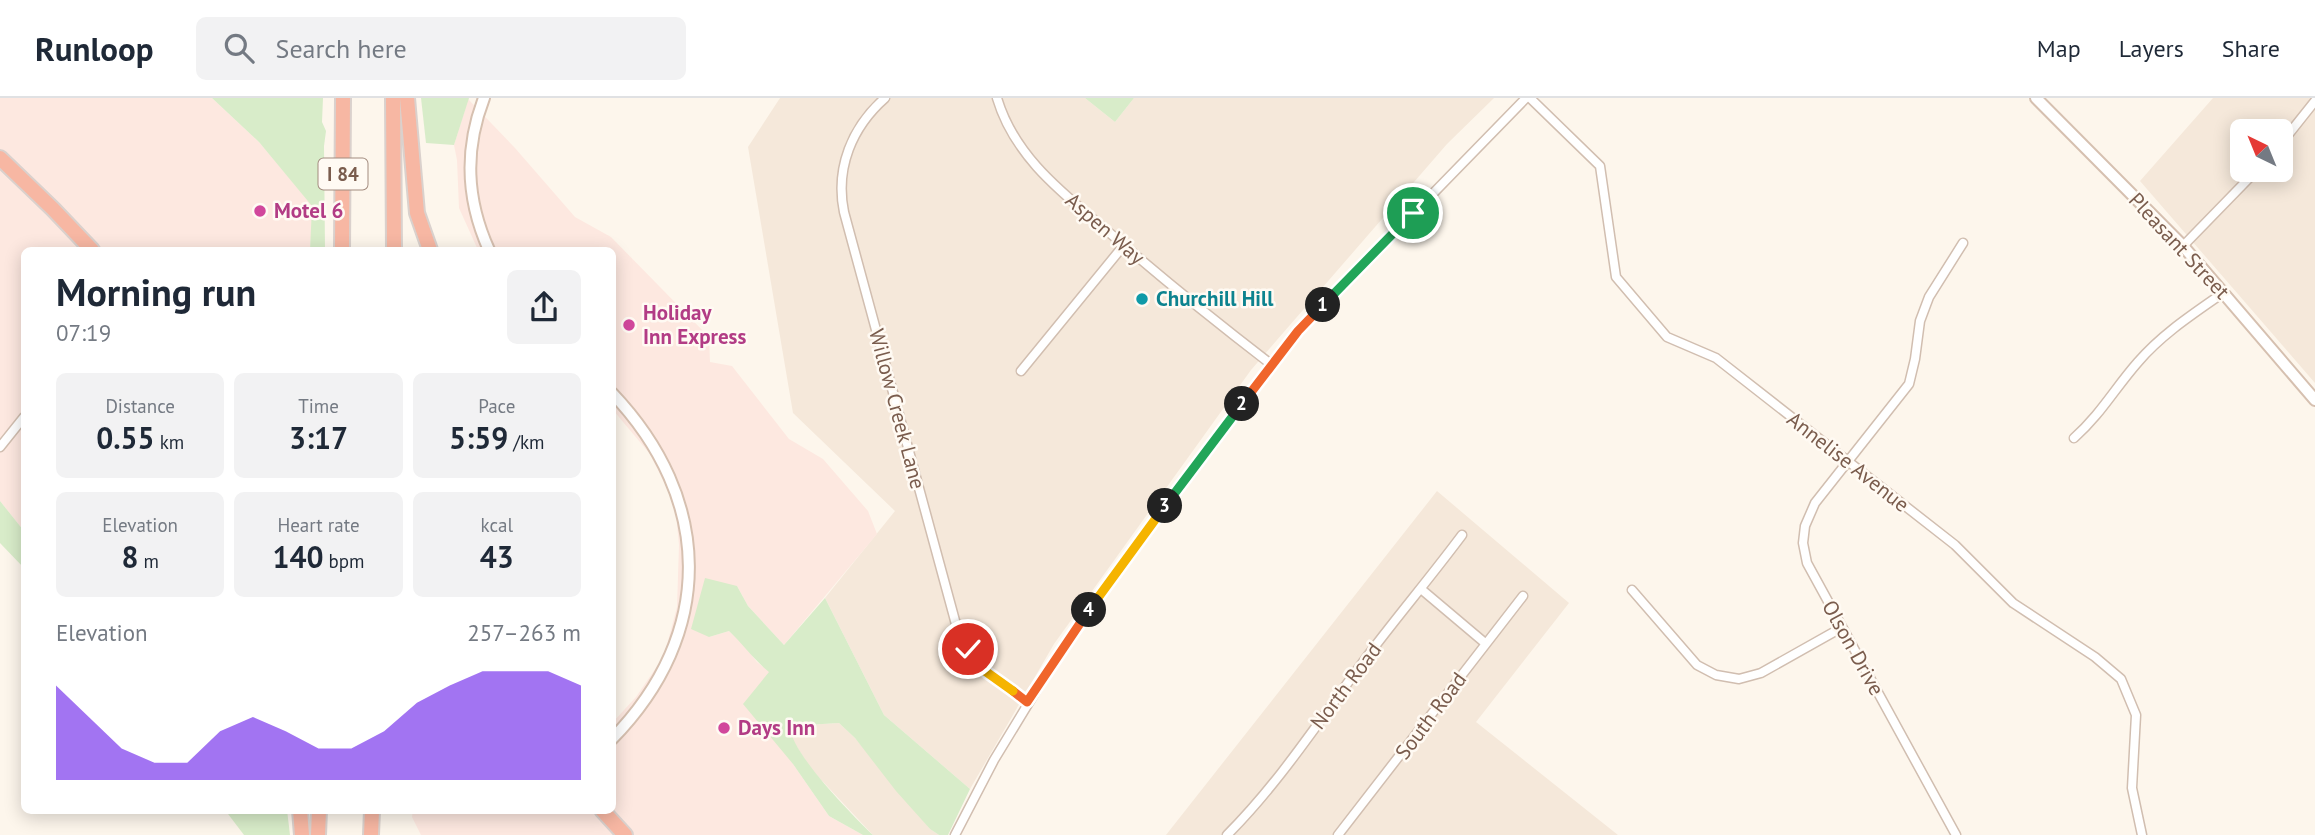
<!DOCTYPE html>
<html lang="en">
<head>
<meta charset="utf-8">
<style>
	:root { --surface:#fff; --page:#f2f2f3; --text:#1f2937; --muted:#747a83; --line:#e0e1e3; --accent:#7c3aed }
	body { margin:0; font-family:"PT Sans",sans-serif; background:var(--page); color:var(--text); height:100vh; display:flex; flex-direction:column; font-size:26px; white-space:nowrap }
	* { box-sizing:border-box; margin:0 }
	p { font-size:23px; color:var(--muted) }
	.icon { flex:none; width:38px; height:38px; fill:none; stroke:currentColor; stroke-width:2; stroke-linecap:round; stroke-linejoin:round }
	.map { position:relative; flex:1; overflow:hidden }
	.side { position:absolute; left:21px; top:149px; width:595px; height:567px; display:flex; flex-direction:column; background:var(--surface); border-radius:10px; box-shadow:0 4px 18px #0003 }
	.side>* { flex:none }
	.needle { width:46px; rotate:317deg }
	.buttons { position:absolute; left:2230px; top:21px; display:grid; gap:14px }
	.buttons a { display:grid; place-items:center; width:63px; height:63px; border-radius:10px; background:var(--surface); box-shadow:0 4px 18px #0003; font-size:35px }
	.pin { position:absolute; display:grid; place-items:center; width:60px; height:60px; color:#fff; margin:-30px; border:4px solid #fff; border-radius:50%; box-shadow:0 2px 7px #0007 }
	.km { position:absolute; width:35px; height:35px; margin:-18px; border-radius:50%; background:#222; color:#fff; font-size:19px; line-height:35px; text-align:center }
	.round { display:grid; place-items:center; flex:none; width:74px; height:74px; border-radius:10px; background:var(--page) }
	.overview { display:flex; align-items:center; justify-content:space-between; height:119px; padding:0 35px }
	h1 { font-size:38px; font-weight:800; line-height:52px }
	.stats { display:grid; grid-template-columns:repeat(3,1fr); gap:10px; height:119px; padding:7px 35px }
	.stats div { display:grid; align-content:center; border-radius:10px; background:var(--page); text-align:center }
	.stats b { font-size:30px; font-weight:800 }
	.stats small { font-size:19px; font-weight:400 }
	.stats p { font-size:19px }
	.chart { height:196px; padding:14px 35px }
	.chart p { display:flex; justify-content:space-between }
	.chart svg { width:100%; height:126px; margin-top:7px; fill:var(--accent); opacity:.7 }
	header { display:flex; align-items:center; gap:42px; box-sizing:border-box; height:98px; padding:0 35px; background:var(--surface); border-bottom:2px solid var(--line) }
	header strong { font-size:33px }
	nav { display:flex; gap:38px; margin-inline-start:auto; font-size:24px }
	.search { width:490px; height:63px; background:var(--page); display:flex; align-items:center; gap:18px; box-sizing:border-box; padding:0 24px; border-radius:10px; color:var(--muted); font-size:26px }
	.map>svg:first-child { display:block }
	.residential { fill:#f5e8da; fill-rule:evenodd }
	.commercial { fill:#fde8e0 }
	.green { fill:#d8ecc9 }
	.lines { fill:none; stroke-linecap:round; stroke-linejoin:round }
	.street-casing { stroke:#d1beb0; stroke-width:11 }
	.secondary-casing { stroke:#d6c0b0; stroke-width:14 }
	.highway-casing { stroke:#dad1cd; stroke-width:18 }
	.street { stroke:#fff; stroke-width:8 }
	.secondary { stroke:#fff; stroke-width:10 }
	.highway { stroke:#f7b7a3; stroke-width:14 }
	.split-1-casing { stroke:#fff; stroke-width:14 }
	.split-2-casing { stroke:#fff; stroke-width:14 }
	.split-3-casing { stroke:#fff; stroke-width:14 }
	.split-4-casing { stroke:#fff; stroke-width:14 }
	.split-5-casing { stroke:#fff; stroke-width:14 }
	.split-6-casing { stroke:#fff; stroke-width:14 }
	.split-1 { stroke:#22a559; stroke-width:9 }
	.split-2 { stroke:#f0652b; stroke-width:9 }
	.split-3 { stroke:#22a559; stroke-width:9 }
	.split-4 { stroke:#f5b400; stroke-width:9 }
	.split-5 { stroke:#f0652b; stroke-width:9 }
	.split-6 { stroke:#f5b400; stroke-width:9 }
	.hotel-dot { fill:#d1479c; stroke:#fffaf3; stroke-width:2.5 }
	.culture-dot { fill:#0f9aa8; stroke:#fffaf3; stroke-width:2.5 }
	.labels { text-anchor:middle; stroke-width:5; stroke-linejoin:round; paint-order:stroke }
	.shield { fill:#fffaf3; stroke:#a28b7f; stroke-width:2 }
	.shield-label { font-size:19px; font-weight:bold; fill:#7a5c4d }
	.hotel-label { font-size:21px; font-weight:bold; fill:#b23c85; stroke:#fffaf3; text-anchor:start }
	.street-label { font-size:21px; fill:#7a5c4d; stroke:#fffaf3 }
	.culture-label { font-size:21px; font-weight:bold; fill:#0d838f; stroke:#fffaf3; text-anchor:start }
</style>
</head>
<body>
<header>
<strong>Runloop</strong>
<div class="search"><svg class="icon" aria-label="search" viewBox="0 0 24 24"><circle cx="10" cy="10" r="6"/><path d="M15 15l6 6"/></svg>Search here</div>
<nav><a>Map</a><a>Layers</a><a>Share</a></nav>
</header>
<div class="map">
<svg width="2315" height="737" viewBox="0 0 2315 737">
	<rect width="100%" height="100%" fill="#fdf6ec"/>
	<g class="residential">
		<polygon points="780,0 1085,0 1115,24 1134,0 1494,0 1447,46 1251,272 1054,546 970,691 884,617 825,500 895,413 793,315 748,49"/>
		<path d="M 2213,0 L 2315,0 L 2315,285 L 2140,83 ZM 2242,33 L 2280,33 L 2280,72 L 2242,72 Z"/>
		<polygon points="1437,393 1569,505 1476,624 1618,737 1166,737"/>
		<polygon points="839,625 855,640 930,731 939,737 873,737 811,671 790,638 789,628"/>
	</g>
	<g class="commercial">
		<polygon points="0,0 212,0 259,44 313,108 310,152 24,152 24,433 0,403"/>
		<polygon points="468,1 515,50 575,119 611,139 709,239 710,264 732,268 789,341 823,361 868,413 877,436 784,547 748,508 737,488 709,539 729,533 743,546 757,564 770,574 793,666 829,718 863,737 421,737 412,719 413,712 612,712 613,624 636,599 664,558 677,509 679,447 675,406 650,356 613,312 612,152 478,152 459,110 457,62 454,47"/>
	</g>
	<g class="green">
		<polygon points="212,0 323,0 322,24 326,33 324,48 325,152 310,152 312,108 259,44"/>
		<polygon points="421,0 469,0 454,47 426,45"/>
		<polygon points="1085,0 1134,0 1115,24"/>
		<polygon points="0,403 24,433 24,470 0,445"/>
		<path d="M 705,480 L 737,488 L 748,508 L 784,547 L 825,500 L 884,617 L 970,691 L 948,737 L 939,737 L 930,731 L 896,693 L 855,640 L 839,625 L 790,628 C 789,653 853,718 873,737 L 863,737 L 829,718 L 793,666 L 743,606 L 769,574 C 754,562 743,546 729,533 L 709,539 L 691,531 Z"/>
		<polygon points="225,712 287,712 290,737 244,737"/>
	</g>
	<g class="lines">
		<defs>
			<g id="street">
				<path d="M 885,0 C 852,29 835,70 844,114 L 957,530 C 972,565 998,583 1027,604"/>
				<path d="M 997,0 C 1016,64 1071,101 1119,143 C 1169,186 1220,227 1272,267"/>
				<polyline points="1530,0 1600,68 1616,179 1667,239 1716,260 1955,447 2013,505 2095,559 2121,581 2136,617 2132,690 2142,737"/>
				<polyline points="2280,47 2315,3"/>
				<polyline points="2183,148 2257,72"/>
				<polyline points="1021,273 1124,147"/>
				<path d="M 2074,340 C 2101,316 2115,290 2138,264 C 2162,236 2193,216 2223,195"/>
				<polyline points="0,349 24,319"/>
				<polyline points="1421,491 1485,545"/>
				<polyline points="1632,492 1697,567 1716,577 1739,581 1761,575 1841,530"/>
				<polyline points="955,737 994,662 1056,560 1121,467 1298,234 1526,0"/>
				<path d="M 1227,737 C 1279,685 1319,623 1363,564 C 1395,521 1430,480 1462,437"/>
				<polyline points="1338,737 1523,498"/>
				<polyline points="1956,737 1807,465 1803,445 1805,428 1815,405 1909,286 1915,261 1920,223 1929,199 1963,145"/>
			</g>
			<g id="secondary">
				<path d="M 484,0 C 464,52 466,101 489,152"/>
				<polyline points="2036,0 2183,148 2315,302"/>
				<path d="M 612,295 C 713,401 716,535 612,641"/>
			</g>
			<g id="highway">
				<polyline points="393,0 394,152"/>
				<polyline points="407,0 417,115 430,152"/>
				<polyline points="0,60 53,111 92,152"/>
				<polyline points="342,152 343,0"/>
				<polyline points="300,712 302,737"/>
				<polyline points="602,712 625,737"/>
				<polyline points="318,737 319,712"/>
				<polyline points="371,737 372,712"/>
			</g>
		</defs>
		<use href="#street" class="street-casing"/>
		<use href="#secondary" class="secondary-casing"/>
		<use href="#highway" class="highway-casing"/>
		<use href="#street" class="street"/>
		<use href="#secondary" class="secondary"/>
		<use href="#highway" class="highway"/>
	</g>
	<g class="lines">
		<defs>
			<polyline id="split-1" points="1323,207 1413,115"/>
			<polyline id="split-2" points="1242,306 1298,233 1323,207"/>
			<polyline id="split-3" points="1165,408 1242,306"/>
			<polyline id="split-4" points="1089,512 1165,408"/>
			<polyline id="split-5" points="1013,593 1027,604 1089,512"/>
			<polyline id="split-6" points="968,551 985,573 1013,593"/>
		</defs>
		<use href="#split-1" class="split-1-casing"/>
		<use href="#split-2" class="split-2-casing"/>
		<use href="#split-3" class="split-3-casing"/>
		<use href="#split-4" class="split-4-casing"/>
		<use href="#split-5" class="split-5-casing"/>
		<use href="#split-6" class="split-6-casing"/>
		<use href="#split-1" class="split-1"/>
		<use href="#split-2" class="split-2"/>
		<use href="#split-3" class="split-3"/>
		<use href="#split-4" class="split-4"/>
		<use href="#split-5" class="split-5"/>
		<use href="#split-6" class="split-6"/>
	</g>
	<g class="hotel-dot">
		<circle cx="260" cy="113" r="7"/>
		<circle cx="629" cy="227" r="7"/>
		<circle cx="724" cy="630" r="7"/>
	</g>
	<circle class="culture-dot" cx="1142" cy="201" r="7"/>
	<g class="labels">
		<rect class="shield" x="318.5" y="60.5" width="49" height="31" rx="5"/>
		<g class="shield-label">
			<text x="343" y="83">I 84</text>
		</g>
		<g class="hotel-label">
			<text x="274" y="120">Motel 6</text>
			<text x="643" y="222">Holiday<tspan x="643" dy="24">Inn Express</tspan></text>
			<text x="738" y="637">Days Inn</text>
		</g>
		<g class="street-label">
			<text transform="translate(1105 131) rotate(41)" y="7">Aspen Way</text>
			<text transform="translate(2179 148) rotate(47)" y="7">Pleasant Street</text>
			<text transform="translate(897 311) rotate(75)" y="7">Willow Creek Lane</text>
			<text transform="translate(1848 364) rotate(38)" y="7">Annelise Avenue</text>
			<text transform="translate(1853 550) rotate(61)" y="7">Olson Drive</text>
			<text transform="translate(1346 588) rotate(-53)" y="7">North Road</text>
			<text transform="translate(1431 618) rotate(-53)" y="7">South Road</text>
		</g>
		<g class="culture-label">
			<text x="1156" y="208">Churchill Hill</text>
		</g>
	</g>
</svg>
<div class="buttons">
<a><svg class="needle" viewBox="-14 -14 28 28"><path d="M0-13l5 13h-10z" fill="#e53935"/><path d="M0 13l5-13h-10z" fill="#747a83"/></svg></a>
</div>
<div class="pin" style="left:1413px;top:115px;background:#1e9e55"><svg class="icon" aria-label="arrive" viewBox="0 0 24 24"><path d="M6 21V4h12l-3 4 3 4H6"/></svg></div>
<div class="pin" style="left:968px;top:551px;background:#d93025"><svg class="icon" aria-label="check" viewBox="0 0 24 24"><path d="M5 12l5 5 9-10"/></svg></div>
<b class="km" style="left:1323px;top:207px">1</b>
<b class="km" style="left:1242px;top:306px">2</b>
<b class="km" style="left:1165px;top:408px">3</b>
<b class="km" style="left:1089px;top:512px">4</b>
<section class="side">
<div class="overview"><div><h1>Morning run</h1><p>07:19</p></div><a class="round"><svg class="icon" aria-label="share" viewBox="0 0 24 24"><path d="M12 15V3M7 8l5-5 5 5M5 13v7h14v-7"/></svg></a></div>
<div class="stats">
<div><p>Distance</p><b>0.55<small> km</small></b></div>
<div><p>Time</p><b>3:17</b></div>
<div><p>Pace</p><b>5:59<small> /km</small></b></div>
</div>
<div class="stats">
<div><p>Elevation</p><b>8<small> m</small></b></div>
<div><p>Heart rate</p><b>140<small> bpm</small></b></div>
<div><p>kcal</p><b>43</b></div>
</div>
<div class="chart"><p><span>Elevation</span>257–263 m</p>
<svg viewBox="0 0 160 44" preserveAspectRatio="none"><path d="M0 44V11L10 22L20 33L30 38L40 38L50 27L60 22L70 27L80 33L90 33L100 27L110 17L120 11L130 6L140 6L150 6L160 11V44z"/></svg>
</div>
</section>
</div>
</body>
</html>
